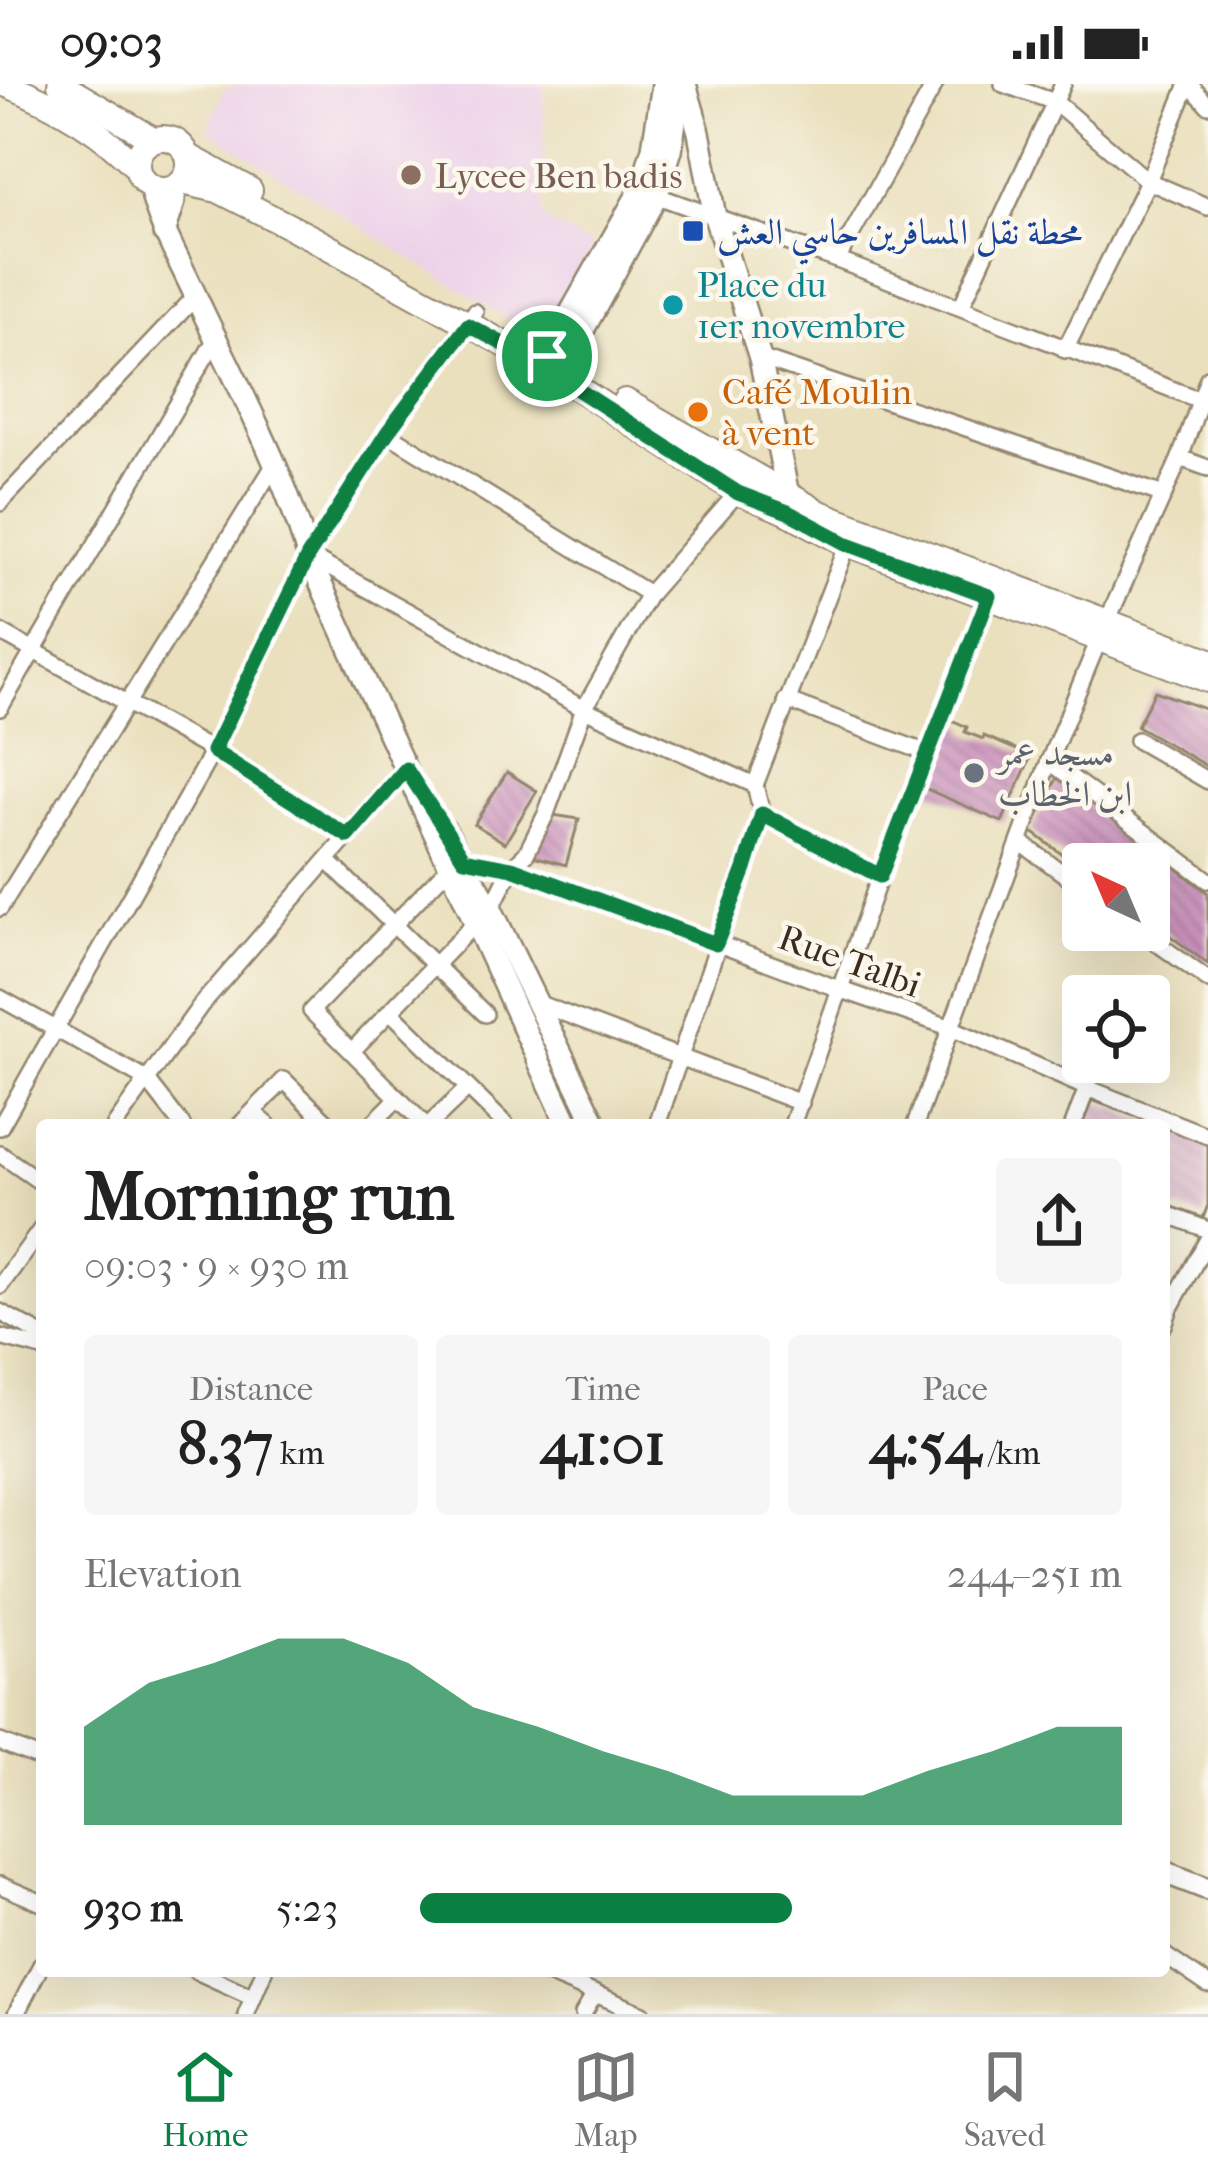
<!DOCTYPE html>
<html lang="en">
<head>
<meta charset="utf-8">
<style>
	:root { --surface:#fff; --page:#f6f6f6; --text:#222; --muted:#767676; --line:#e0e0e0; --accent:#0b8043 }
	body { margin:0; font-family:"IM FELL French Canon",Amiri,serif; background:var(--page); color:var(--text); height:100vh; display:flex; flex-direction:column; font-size:45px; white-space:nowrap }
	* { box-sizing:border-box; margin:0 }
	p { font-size:39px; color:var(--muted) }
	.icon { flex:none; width:66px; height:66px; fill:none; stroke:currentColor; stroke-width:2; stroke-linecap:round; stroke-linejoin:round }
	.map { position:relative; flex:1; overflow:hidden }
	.drawer { position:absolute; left:36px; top:1035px; width:1134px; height:858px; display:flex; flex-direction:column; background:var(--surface); border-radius:12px; box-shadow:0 12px 48px #0002 }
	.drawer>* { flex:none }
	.needle { width:78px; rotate:316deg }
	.controls { position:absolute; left:1062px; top:759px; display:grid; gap:24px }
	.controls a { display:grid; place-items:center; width:108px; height:108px; border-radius:12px; background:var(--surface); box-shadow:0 12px 48px #0002; font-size:60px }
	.pin { position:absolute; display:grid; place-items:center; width:102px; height:102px; color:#fff; margin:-51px; border:6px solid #fff; border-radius:50%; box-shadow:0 3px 12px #0007 }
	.round { display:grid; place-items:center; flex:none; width:126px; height:126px; border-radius:12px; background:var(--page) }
	.headline { display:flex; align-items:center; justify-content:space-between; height:204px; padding:0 48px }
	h1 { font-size:66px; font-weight:700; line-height:90px }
	.stats { display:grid; grid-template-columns:repeat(3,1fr); gap:18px; height:204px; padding:12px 48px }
	.stats div { display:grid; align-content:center; border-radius:12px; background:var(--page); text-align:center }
	.stats b { font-size:60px; font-weight:700 }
	.stats small { font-size:33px; font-weight:400 }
	.stats p { font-size:33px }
	.chart { height:336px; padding:24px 48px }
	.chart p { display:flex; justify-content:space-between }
	.chart svg { width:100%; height:216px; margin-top:12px; fill:var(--accent); opacity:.7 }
	ul { padding:0 48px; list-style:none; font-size:39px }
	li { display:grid; grid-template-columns:192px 144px 1fr; align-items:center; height:90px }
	li i { height:30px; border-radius:15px; background:var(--accent) }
	.status { display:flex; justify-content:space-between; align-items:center; height:84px; padding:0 60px; background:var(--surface); direction:ltr }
	.status svg { height:33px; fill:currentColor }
	.dock { display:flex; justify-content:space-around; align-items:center; height:168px; border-top:3px solid var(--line); background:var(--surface); font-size:33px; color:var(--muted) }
	.dock a { display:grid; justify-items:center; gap:6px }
	.dock .selected { color:var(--accent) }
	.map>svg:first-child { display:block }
	.built { fill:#ecd1ea }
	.building { fill:url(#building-back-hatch) }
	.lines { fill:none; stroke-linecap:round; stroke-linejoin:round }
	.minor-casing { stroke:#92856e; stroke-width:20 }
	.tertiary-casing { stroke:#92856e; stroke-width:26 }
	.secondary-casing { stroke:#92856e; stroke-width:26 }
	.primary-casing { stroke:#92856e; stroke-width:28 }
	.minor { stroke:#fff; stroke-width:15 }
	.tertiary { stroke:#fff; stroke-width:21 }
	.secondary { stroke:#fff; stroke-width:21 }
	.primary { stroke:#fff; stroke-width:24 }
	.route-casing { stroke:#fff; stroke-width:24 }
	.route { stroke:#0b8043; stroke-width:15 }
	.education-dot { fill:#8d6e63; stroke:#fbf7ec; stroke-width:4.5 }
	.transit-dot { fill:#1a4fb4; stroke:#fbf7ec; stroke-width:4.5 }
	.culture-dot { fill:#0f9aa8; stroke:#fbf7ec; stroke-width:4.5 }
	.food-dot { fill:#e8710a; stroke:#fbf7ec; stroke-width:4.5 }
	.worship-dot { fill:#6b7280; stroke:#fbf7ec; stroke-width:4.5 }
	.labels { text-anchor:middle; stroke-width:9; stroke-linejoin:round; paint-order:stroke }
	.education-label { font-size:36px; fill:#785e54; stroke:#fbf7ec; text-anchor:start }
	.transit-label { font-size:36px; fill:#164399; stroke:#fbf7ec; text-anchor:start }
	.culture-label { font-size:36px; fill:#0d838f; stroke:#fbf7ec; text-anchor:start }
	.food-label { font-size:36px; fill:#c56008; stroke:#fbf7ec; text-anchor:start }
	.worship-label { font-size:36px; fill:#5b616d; stroke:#fbf7ec; text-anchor:start }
	.street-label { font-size:36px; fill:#3b2a1e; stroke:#fbf7ec }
</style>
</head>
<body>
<div class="status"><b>09:03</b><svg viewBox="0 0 49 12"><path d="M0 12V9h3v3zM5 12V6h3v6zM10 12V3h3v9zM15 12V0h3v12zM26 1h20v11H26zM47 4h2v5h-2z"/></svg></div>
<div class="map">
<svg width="1208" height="1930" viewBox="0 0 1208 1930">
	<defs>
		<pattern id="building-back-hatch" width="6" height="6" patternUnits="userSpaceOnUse" patternTransform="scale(3)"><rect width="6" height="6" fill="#c98fbb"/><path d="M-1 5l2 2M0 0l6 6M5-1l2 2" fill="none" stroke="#a47597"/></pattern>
	</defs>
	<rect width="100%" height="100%" fill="#fbf7ec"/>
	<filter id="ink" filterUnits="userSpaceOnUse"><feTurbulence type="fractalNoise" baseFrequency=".00833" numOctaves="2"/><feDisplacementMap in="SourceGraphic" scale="24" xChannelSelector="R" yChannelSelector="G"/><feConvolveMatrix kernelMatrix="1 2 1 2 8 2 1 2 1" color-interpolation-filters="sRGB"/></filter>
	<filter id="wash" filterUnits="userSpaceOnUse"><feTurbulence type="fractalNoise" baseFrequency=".004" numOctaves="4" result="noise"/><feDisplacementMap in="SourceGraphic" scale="48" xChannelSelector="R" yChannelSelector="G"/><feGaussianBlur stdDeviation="2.7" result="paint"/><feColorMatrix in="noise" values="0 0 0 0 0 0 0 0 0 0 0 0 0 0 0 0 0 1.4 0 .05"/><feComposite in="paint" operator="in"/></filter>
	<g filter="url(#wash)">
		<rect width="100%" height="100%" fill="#eae0bd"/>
		<polygon class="built" points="247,0 544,0 543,135 594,163 539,255 208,46 224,5"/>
		<g id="blocks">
			<g class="building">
				<polygon points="1155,607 1208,626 1208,683 1137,642"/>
				<polygon points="945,633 967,643 965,648 983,655 984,652 1031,672 1002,738 915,700"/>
				<polygon points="507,688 537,707 505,759 474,740"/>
				<polygon points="1059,690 1208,809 1208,880 1149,836 1149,780 1083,780 1083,786 1031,747"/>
				<polygon points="546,730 579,735 566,781 526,770"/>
				<polygon points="1092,1016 1158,1041 1082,1041"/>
				<polygon points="1164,1043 1208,1059 1208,1121 1203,1134 1164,1120"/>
			</g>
		</g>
	</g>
	<g filter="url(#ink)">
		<use href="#blocks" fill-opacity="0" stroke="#92856e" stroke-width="3"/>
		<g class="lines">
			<defs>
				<g id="minor">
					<polyline points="1003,0 1055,18 1148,97 1208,123"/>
					<polyline points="1189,0 1208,21"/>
					<polyline points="649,109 837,176 1205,318"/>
					<polyline points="837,176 935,0"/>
					<polyline points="961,223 1063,0"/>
					<polyline points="1065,266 1148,97 1188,0"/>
					<polyline points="760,274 1164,411"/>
					<polyline points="387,349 649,510"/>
					<polyline points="1180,374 1208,384"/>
					<polyline points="0,419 196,212"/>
					<polyline points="848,460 755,701 762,730 880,792"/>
					<polyline points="310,473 584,625 755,701"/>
					<polyline points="0,548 213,667 348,752"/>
					<polyline points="786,616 927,669"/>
					<polyline points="0,624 215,256"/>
					<polyline points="1137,656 1208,697"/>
					<polyline points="1049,677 1208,796"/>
					<polyline points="1020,758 1083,804"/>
					<polyline points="327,776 485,930"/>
					<polyline points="0,824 275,380"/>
					<polyline points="1139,846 1208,896"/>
					<polyline points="0,914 147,996 182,1041"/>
					<polyline points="537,919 801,1019"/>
					<polyline points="390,927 506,1041"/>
					<polyline points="352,967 476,838 491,825 512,783 526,770 546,730 584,625 649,510 738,408"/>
					<polyline points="253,1028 268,1041"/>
					<polyline points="115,1041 201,921 406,685"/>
					<polyline points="240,1041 284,996 330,1041"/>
					<polyline points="371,1041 398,1014"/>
					<polyline points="425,1041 311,927 450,782 464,775 512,783 839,905 949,943 1087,1004 1208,1052"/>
					<polyline points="429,1041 468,1004"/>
					<polyline points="657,1041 762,730"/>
					<polyline points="792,1041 880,792 989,512"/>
					<polyline points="915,1041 1049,677 1100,553 1180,374 1208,294"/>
					<polyline points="1073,1041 1087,1004"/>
					<polyline points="0,1043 213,667 308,472 387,349 475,228"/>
					<polyline points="0,1070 42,1099"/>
					<polyline points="1164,1129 1208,1146"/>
					<polyline points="0,1202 42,1144"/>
					<polyline points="0,1228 42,1251"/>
					<polyline points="1164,1241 1170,1224 1208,1155"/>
					<polyline points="0,1253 42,1264"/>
					<polyline points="0,1658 42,1675"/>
					<polyline points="0,1801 42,1819"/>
					<polyline points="1164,1871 1208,1901"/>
					<polyline points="196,1887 253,1913"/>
					<polyline points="541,1887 643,1930"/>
					<polyline points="16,1930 42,1879"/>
					<polyline points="246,1930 264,1887"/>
					<polyline points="583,1930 595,1910"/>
				</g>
				<g id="tertiary">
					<polyline points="685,0 699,48 715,133 760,274 788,411"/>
					<path d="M 150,103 C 159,143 180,177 197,215 C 236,299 283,383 308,472 L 568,1041"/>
					<polyline points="164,149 174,118 175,103"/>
					<polyline points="445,746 491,825 596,1041"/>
					<polyline points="1164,1788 1208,1805"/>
				</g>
				<g id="secondary">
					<polyline points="541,281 641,105 653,64 663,0"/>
					<polyline points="558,292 656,112 671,66 680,0"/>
				</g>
				<g id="primary">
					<path d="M 5,0 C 53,19 101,46 137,84"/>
					<polyline points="60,0 153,55"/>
					<circle cx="163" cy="80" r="26"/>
					<polyline points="188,72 250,106"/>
					<polyline points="182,98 218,106 314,155 539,279 738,408 787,428 848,460 1208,596"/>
					<polyline points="625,317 820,429 1208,576"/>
				</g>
			</defs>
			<use href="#minor" class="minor-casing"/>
			<use href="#tertiary" class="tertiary-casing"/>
			<use href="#secondary" class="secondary-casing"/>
			<use href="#primary" class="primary-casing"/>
			<use href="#minor" class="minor"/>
			<use href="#tertiary" class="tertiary"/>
			<use href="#secondary" class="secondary"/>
			<use href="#primary" class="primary"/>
		</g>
	</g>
	<g class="lines" filter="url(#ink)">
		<defs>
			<polygon id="route" points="468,241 542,281 547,272 563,281 557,292 738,409 788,428 848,460 989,512 880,792 762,730 745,785 716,860 512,784 464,775 406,685 348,752 213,667 308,472 387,349"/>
		</defs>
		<use href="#route" class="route-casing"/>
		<use href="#route" class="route"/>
	</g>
	<circle class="education-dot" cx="411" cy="91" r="12"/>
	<rect class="transit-dot" x="681" y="135" width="24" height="24" rx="6"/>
	<circle class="culture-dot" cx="673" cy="221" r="12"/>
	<circle class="food-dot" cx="698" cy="328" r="12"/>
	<circle class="worship-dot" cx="974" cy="689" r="12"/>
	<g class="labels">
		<g class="education-label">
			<text x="435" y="104">Lycee Ben badis</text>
		</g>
		<g class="transit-label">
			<text x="717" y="160">محطة نقل المسافرين حاسي العش</text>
		</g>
		<g class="culture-label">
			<text x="697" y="213">Place du<tspan x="697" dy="41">1er novembre</tspan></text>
		</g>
		<g class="food-label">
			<text x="722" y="320">Café Moulin<tspan x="722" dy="41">à vent</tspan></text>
		</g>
		<g class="worship-label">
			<text x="998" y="681">مسجد عمر<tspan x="998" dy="41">ابن الخطاب</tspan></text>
		</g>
		<g class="street-label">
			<text transform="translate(850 876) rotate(20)" y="13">Rue Talbi</text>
		</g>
	</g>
</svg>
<div class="controls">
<a><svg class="needle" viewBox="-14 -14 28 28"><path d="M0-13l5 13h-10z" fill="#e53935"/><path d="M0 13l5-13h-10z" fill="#767676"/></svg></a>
<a><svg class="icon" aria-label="locate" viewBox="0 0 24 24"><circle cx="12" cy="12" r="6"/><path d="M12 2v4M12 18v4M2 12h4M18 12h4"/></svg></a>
</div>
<div class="pin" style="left:547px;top:272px;background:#1e9e55"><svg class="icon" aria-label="arrive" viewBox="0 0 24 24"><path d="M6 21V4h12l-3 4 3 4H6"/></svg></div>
<section class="drawer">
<div class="headline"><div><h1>Morning run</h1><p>09:03 · 9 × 930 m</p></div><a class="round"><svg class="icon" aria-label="share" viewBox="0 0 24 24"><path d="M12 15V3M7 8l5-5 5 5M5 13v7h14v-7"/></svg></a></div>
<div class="stats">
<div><p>Distance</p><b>8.37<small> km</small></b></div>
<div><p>Time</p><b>41:01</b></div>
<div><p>Pace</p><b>4:54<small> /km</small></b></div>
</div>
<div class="chart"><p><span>Elevation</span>244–251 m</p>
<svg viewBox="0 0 160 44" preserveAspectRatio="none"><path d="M0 44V24L10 15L20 11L30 6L40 6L50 11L60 20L70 24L80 29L90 33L100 38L110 38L120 38L130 33L140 29L150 24L160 24V44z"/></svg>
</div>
<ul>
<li><b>930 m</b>5:23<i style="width:53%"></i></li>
</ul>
</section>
</div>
<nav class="dock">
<a class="selected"><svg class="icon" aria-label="home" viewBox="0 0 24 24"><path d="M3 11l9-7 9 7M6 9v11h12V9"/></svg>Home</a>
<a><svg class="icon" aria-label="map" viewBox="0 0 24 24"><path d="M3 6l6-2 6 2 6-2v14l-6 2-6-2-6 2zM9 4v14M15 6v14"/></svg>Map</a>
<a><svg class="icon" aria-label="saved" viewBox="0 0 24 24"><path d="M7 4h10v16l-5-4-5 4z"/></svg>Saved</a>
</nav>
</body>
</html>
